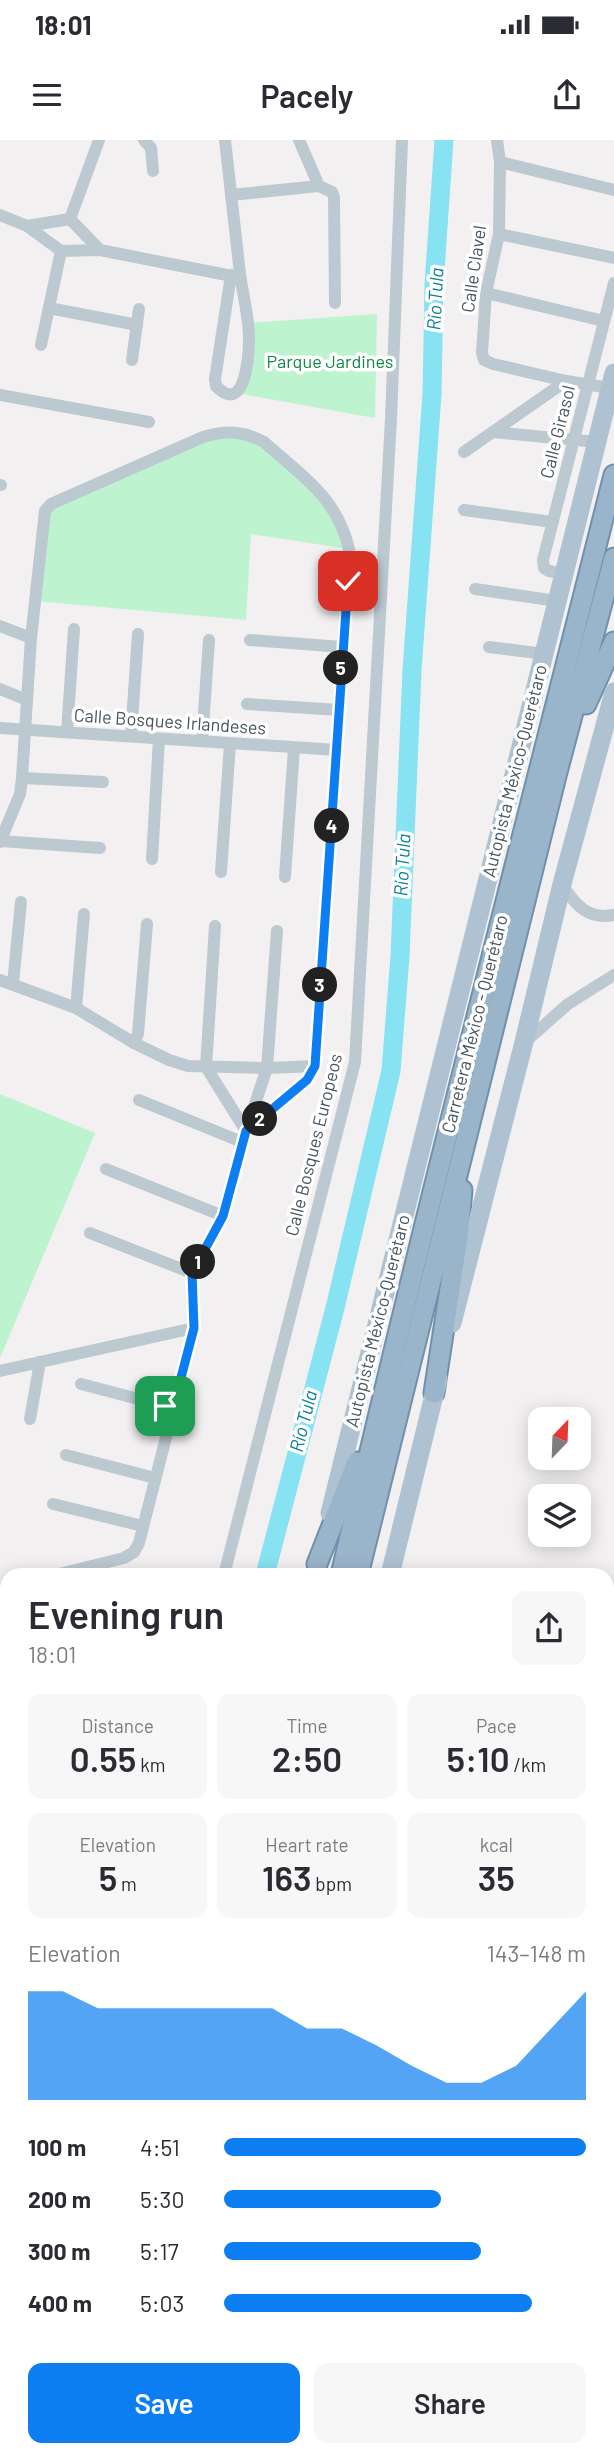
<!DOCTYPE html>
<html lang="en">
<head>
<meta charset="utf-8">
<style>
	:root { --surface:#fff; --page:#f7f7f7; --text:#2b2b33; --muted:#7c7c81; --accent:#0d7ef1 }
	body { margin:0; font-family:Barlow,sans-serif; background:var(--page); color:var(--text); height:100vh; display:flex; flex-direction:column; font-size:26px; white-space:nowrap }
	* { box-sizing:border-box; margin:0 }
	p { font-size:23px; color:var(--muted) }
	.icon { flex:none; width:38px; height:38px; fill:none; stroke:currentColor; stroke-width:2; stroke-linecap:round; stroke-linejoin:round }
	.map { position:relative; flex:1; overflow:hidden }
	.sheet { position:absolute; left:0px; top:1428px; width:614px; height:889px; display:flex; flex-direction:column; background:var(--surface); border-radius:21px 21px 0 0; box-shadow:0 4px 18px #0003 }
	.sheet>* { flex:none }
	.needle { width:46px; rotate:23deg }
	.tools { position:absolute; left:528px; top:1267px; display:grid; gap:14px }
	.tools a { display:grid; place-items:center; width:63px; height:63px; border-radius:14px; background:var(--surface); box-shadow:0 4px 18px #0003; font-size:35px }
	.pin { position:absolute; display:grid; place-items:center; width:60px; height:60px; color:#fff; margin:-30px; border-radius:14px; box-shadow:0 4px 10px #0006 }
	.km { position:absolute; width:35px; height:35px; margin:-18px; border-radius:50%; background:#222; color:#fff; font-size:19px; line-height:35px; text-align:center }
	.round { display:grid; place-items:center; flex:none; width:74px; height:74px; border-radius:14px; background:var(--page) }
	.overview { display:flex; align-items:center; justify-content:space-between; height:119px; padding:0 28px }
	h1 { font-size:38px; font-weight:600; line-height:52px }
	.stats { display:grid; grid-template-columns:repeat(3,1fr); gap:10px; height:119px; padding:7px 28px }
	.stats div { display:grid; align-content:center; border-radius:14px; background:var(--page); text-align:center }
	.stats b { font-size:35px; font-weight:600 }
	.stats small { font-size:19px; font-weight:400 }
	.stats p { font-size:19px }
	.chart { height:196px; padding:14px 28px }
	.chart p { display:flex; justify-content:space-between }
	.chart svg { width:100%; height:126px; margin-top:7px; fill:var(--accent); opacity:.7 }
	.button { display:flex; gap:14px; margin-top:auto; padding:14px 28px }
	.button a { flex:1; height:80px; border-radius:14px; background:var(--accent); color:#fff; font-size:28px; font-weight:600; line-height:80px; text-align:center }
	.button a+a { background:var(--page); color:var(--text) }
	ul { padding:0 28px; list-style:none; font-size:23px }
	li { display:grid; grid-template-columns:112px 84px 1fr; align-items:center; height:52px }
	li i { height:18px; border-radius:9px; background:var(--accent) }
	.status { display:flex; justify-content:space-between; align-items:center; height:49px; padding:0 35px; background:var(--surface); direction:ltr }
	.status svg { height:19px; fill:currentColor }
	header { display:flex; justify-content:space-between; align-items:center; height:91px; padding:0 28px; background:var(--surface); font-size:32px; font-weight:600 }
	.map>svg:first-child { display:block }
	.green { fill:#bdf3cf }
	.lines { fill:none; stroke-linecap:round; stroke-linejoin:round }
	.river { stroke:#87e2f2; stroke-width:19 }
	.trunk-casing { stroke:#7091ae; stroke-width:23 }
	.motorway-casing { stroke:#7091ae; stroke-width:26 }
	.minor { stroke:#bdc9d1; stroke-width:12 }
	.secondary { stroke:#bdcad5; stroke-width:18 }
	.primary { stroke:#afc2d1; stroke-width:19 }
	.trunk { stroke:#9ab4ca; stroke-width:19 }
	.motorway { stroke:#85a7c2; stroke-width:23 }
	.rail-casing { stroke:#b2b6bb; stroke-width:6 }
	.rail { stroke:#fff; stroke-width:3.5; stroke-dasharray:10; stroke-linecap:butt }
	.route-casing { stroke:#fff; stroke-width:14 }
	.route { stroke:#0d7ef1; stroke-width:9 }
	.labels { text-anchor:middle; stroke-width:7; stroke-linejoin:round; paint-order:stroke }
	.street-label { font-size:18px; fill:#475560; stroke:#fff }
	.park-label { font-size:18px; fill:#118845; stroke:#fff }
	.water-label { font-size:19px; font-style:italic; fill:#068096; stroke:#fff }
</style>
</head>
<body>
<div class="status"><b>18:01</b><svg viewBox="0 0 49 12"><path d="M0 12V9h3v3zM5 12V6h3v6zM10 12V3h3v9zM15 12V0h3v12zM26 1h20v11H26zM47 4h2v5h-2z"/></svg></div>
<header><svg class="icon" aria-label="menu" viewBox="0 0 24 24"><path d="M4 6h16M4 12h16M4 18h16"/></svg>Pacely<svg class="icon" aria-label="share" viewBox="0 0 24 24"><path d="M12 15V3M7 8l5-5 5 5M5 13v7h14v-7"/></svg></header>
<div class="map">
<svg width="614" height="2317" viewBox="0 0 614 2317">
	<rect width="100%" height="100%" fill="#f3f0f1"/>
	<g class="green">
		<polygon points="377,174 375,278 236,253 248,183"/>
		<polygon points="252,296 322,355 349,409 251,394 246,480 35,461 45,371 203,297"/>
		<polygon points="0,954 95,993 0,1218"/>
	</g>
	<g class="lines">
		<g class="river">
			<polyline points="265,1435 335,1168 391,931 400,816 412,530 432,254 434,145 444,0"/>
			<polyline points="27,2317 32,2310"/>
		</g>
		<defs>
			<g id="trunk">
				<polyline points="586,564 614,502"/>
				<polyline points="434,1253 458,1096 462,1050"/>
				<polyline points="317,1424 357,1322"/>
				<path d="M 341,1435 C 426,1067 522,701 614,335"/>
				<polyline points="358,1435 557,632 614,418"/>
				<polyline points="123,2317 124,2310"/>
				<polyline points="137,2317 139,2310"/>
			</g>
			<polyline id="motorway" points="101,2317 103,2310"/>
		</defs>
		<use href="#trunk" class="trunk-casing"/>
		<use href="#motorway" class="motorway-casing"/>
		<g class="minor">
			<polyline points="144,0 151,8 153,31"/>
			<path d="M 225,0 C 230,45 235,90 240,134 C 243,156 249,177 249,198 C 249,217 245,276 216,246 L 215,239 L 231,135"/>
			<polyline points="299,0 319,46 332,52 334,57 335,163"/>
			<polyline points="497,0 500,22 499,94 486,153 482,213 484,220 493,224 566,241 610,248"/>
			<polyline points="500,22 614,50"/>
			<polyline points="231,55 319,46"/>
			<polyline points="0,75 27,86 61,111 100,110 237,137"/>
			<polyline points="70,79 99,0"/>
			<polyline points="27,86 70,79 100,110"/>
			<polyline points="499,94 614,118"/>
			<polyline points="486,153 604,181"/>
			<polyline points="49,168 137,185"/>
			<polyline points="41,205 61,111"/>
			<polyline points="132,220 139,169"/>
			<polyline points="0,255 149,282"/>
			<polyline points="493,292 597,302"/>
			<polyline points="464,312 566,241"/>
			<polyline points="0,345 1,345"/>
			<polyline points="464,370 553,382"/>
			<polyline points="564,434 549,431 544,428 543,420 614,143"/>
			<polyline points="475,449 557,461"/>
			<polyline points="0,486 31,498"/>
			<polyline points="250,500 342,507"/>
			<polyline points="489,507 545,514"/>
			<polyline points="0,549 27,560"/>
			<polyline points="247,564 339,570"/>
			<polyline points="0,588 337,610"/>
			<polyline points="67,592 74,489"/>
			<polyline points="131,596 138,494"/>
			<polyline points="202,601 209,500"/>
			<polyline points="22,638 103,642"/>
			<polyline points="0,701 100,708"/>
			<path d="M 0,702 L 20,654 L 22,638 L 31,498 L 45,371 L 51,364 L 203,297 C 226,290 244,291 264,302 C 302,336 337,357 349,409 L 315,926 L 307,940 L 246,991 L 206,927 L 215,786"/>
			<polyline points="152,719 159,599"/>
			<polyline points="221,732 230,604"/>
			<polyline points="285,737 294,608"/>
			<path d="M 562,744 C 575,765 588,780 614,775"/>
			<polyline points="0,840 76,868 134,903 169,920 188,926 267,928 315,926"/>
			<polyline points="13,844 21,762"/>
			<polyline points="76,868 84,774"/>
			<polyline points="525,902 568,864 614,835"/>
			<polyline points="134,903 138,894 147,784"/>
			<polyline points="139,960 242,1002"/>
			<polyline points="106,1029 223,1076"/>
			<polyline points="90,1093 192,1133"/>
			<polyline points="0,1231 194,1188"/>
			<polyline points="81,1244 173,1268"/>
			<polyline points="30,1279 40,1222"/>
			<polyline points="66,1315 155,1338"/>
			<polyline points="53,1364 143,1386"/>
			<polyline points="55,1435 124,1418 134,1412 139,1403 194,1188 192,1133 223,1076 246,991 267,928 277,791"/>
			<polyline points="224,1435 355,922 391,279 402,0"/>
			<polyline points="0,1485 7,1475"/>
			<polyline points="0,1653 7,1658"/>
			<polyline points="0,2247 7,2252"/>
			<polyline points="0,2292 7,2277"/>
		</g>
		<g class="secondary">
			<polyline points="0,1929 7,1931"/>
			<polyline points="0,1943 7,1944"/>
			<polyline points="607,2111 614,2114"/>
		</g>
		<g class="primary">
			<polyline points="452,1183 524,902 562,744 614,552"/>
			<polyline points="330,1373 614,233"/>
			<polyline points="390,1435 438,1239"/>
			<polyline points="85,2317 87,2310"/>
			<polyline points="170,2317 172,2310"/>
		</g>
		<use href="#trunk" class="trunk"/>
		<use href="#motorway" class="motorway"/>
		<defs>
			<polyline id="rail" points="607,1731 614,1733"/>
		</defs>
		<use href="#rail" class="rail-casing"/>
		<use href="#rail" class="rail"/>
	</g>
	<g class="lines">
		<defs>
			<polyline id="route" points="165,1266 173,1268 194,1188 192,1133 223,1076 246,991 307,940 315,926 348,441"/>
		</defs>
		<use href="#route" class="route-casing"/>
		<use href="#route" class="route"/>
	</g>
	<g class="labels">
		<g class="street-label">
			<text transform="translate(474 129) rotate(-82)" y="6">Calle Clavel</text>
			<text transform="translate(558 292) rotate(-76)" y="6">Calle Girasol</text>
			<text transform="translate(170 582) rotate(4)" y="6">Calle Bosques Irlandeses</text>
			<text transform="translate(515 631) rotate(-76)" y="6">Autopista México-Querétaro</text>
			<text transform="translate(475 884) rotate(-76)" y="6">Carretera México - Querétaro</text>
			<text transform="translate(314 1005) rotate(-76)" y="6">Calle Bosques Europeos</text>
			<text transform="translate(378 1181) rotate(-76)" y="6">Autopista México-Querétaro</text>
		</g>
		<g class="park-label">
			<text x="330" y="228">Parque Jardines</text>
		</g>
		<g class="water-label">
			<text transform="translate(435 159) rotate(-87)" y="7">Río Tula</text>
			<text transform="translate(402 725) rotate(-87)" y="7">Río Tula</text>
			<text transform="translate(303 1281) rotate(-76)" y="7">Río Tula</text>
		</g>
	</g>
</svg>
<div class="tools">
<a><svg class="needle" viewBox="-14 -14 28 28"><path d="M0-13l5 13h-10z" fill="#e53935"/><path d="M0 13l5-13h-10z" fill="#7c7c81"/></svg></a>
<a><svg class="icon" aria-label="layers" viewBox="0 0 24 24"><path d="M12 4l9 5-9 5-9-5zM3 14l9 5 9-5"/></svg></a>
</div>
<div class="pin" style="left:165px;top:1266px;background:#1e9e55"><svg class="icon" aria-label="arrive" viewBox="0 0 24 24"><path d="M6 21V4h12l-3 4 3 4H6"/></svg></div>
<div class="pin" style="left:348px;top:441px;background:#d93025"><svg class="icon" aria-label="check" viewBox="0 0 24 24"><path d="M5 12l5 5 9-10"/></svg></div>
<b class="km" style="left:198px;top:1122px">1</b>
<b class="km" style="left:260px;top:979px">2</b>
<b class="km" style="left:320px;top:845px">3</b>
<b class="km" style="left:332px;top:686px">4</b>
<b class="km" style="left:341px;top:528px">5</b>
<section class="sheet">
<div class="overview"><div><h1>Evening run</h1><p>18:01</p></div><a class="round"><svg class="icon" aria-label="share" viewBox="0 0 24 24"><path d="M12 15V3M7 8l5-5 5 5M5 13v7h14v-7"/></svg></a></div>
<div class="stats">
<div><p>Distance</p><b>0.55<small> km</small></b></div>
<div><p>Time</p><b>2:50</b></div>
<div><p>Pace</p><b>5:10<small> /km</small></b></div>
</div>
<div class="stats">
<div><p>Elevation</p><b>5<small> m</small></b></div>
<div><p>Heart rate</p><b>163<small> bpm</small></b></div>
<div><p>kcal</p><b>35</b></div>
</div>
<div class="chart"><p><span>Elevation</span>143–148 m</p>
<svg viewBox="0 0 160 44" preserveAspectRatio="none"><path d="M0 44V6L10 6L20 12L30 12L40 12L50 12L60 12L70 12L80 19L90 19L100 25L110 32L120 38L130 38L140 32L150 19L160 6V44z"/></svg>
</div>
<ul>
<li><b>100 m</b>4:51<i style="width:100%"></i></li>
<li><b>200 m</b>5:30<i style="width:60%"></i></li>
<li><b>300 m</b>5:17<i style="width:71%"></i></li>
<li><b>400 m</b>5:03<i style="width:85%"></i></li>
</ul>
<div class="button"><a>Save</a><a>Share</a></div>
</section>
</div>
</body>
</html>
